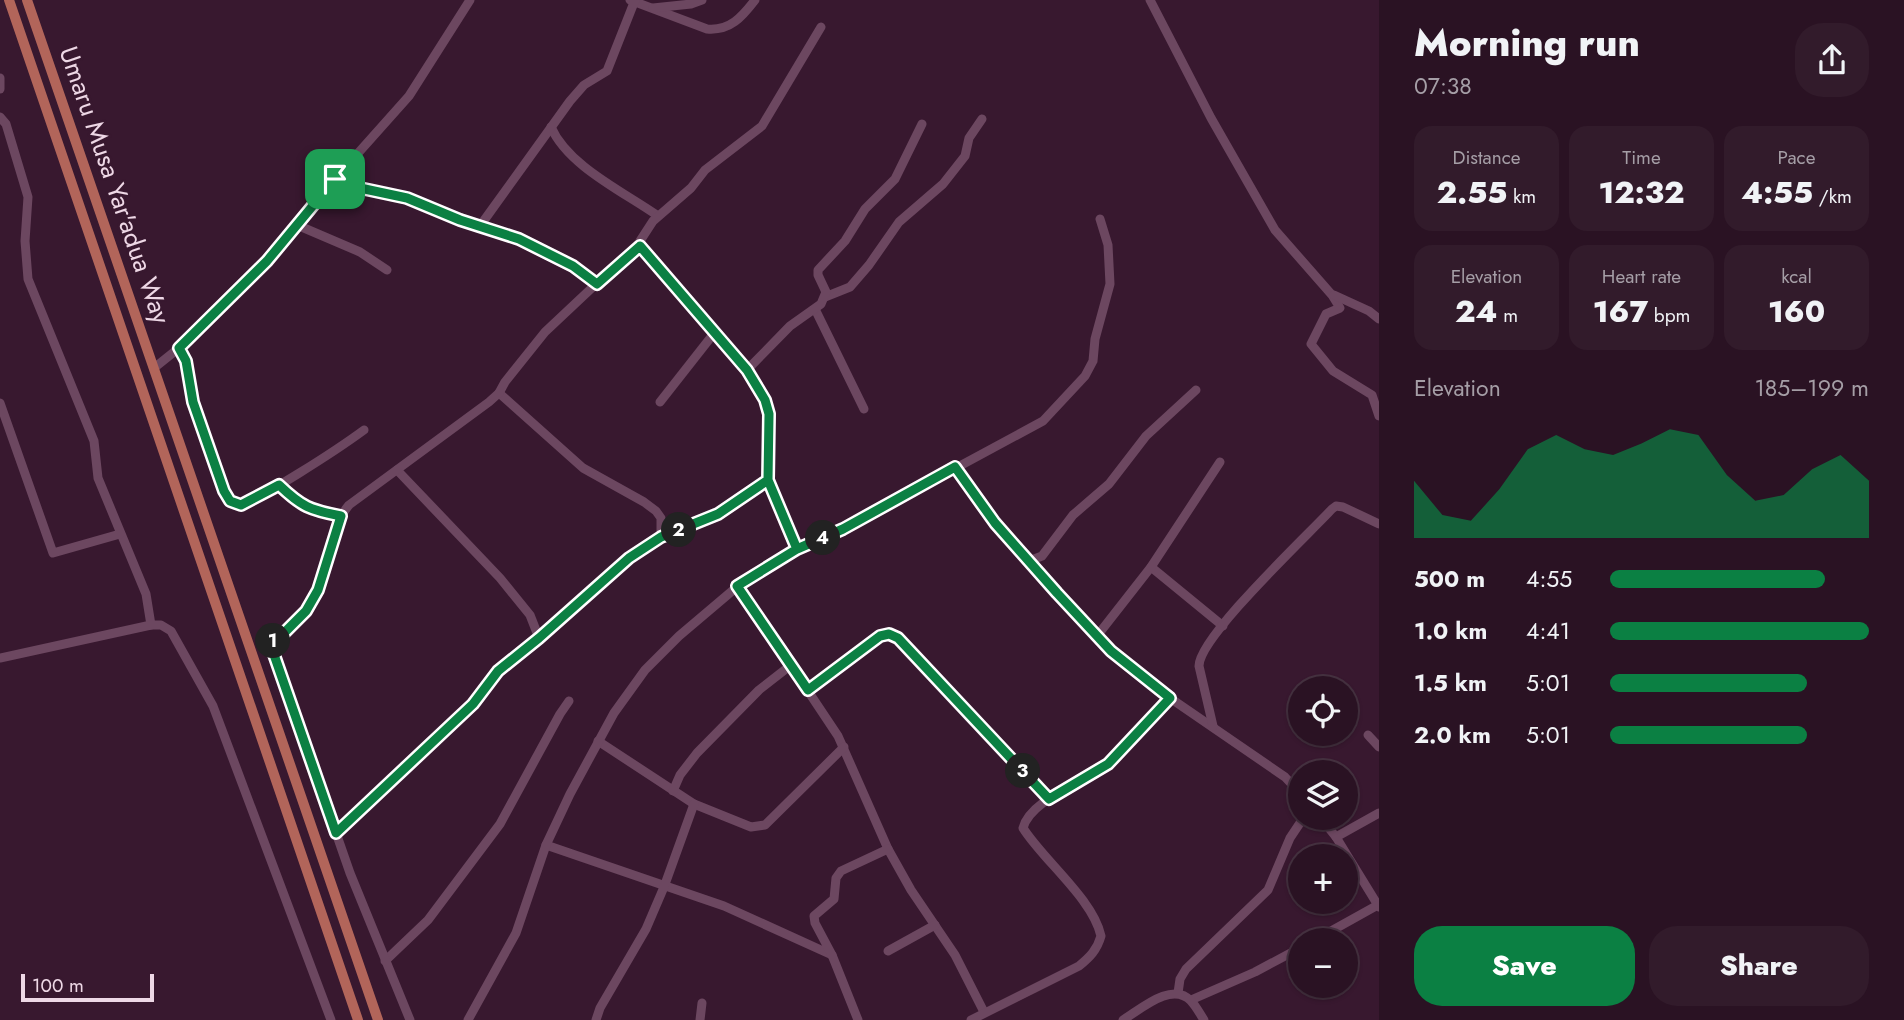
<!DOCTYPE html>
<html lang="en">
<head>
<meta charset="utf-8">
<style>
	:root { --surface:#2a1223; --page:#321b2b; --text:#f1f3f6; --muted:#a59ea6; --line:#463241; --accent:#0b8043 }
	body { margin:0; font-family:Jost,sans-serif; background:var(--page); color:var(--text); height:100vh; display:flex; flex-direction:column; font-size:26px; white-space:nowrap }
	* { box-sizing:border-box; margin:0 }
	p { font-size:23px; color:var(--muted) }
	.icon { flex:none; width:38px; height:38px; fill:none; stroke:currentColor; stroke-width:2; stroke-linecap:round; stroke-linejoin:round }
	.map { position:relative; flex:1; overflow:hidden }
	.details { display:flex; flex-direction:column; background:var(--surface); width:525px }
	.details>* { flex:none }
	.tools { position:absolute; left:1288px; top:676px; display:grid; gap:14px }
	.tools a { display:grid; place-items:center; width:70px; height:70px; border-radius:50%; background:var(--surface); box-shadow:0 2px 5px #0004,0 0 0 2px var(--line); font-size:35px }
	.scale { position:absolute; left:21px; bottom:18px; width:133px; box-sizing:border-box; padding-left:7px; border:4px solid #eed8e6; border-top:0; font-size:19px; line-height:24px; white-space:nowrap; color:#eed8e6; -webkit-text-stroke:5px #38182f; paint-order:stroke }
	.pin { position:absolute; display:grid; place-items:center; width:60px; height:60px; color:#fff; margin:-30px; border-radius:14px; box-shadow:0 4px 10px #0006 }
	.km { position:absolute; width:35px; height:35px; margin:-18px; border-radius:50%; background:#222; color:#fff; font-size:19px; line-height:35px; text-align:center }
	.round { display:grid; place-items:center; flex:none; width:74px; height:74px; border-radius:28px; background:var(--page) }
	.headline { display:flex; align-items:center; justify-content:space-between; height:119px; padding:0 35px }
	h1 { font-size:38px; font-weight:800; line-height:52px }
	.figures { display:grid; grid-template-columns:repeat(3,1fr); gap:10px; height:119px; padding:7px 35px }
	.figures div { display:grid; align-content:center; border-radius:18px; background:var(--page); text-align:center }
	.figures b { font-size:30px; font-weight:800 }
	.figures small { font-size:19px; font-weight:400 }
	.figures p { font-size:19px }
	.chart { height:196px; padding:14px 35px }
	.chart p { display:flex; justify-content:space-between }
	.chart svg { width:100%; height:126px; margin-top:7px; fill:var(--accent); opacity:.7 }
	.primary-button { display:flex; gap:14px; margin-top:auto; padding:14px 35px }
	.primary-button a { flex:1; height:80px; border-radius:28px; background:var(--accent); color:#fff; font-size:28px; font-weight:800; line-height:80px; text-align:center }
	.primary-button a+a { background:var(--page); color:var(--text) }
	ul { padding:0 35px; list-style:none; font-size:23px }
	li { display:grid; grid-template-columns:112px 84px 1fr; align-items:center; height:52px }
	li i { height:18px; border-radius:9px; background:var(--accent) }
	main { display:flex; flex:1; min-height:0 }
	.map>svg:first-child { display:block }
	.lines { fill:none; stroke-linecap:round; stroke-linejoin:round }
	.minor { stroke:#6c4760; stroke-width:9 }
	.major { stroke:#b2655a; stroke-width:10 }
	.route-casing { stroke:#fff; stroke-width:14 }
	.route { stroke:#0b8043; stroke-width:9 }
	.labels { text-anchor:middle; stroke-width:5; stroke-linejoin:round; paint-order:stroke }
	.street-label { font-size:26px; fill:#eed8e6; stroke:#38182f }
</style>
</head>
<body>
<main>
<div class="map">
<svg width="1379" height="1020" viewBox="0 0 1379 1020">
	<rect width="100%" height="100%" fill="#38182f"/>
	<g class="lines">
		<g class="minor">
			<path d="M 630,0 L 707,29 C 730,31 742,17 755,0"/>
			<polyline points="1150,0 1211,118 1275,230 1332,295 1340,308 1326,314 1311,344 1333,371 1372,395 1379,416"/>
			<polyline points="653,8 691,4 702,0"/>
			<polyline points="0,78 0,89"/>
			<polyline points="0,117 6,124 28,197 25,241 28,279 94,441 98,478 146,594 151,625"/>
			<path d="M 551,127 C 568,166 624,192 658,216"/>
			<polyline points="335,179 360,189 407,198 460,220 519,239 573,266 597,284"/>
			<polyline points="297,225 360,252 387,270"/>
			<polyline points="480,226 570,101 584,85 607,71 635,0"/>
			<polyline points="1334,295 1369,311 1379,319"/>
			<polyline points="825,297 850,287 869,265 899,222 943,184 965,156 969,138 982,119"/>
			<polyline points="815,309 864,409"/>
			<path d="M 179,348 C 190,367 187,380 192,400 C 198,421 220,494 235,505 C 253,506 345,444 364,430"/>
			<polyline points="154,368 179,348 266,261 335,179 409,96 470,0"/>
			<polyline points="747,370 640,245 640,241 653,221 691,188 705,170 762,126 821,27"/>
			<polyline points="499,393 583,468 644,502 656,511 661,518 661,537"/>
			<polyline points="660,402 715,332"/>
			<polyline points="0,403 53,553 120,534"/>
			<polyline points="955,467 995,523 1111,651 1170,698 1285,777 1300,793"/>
			<polyline points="397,470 500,578 530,615 539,638"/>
			<path d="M 279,485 C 302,507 310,510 341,516"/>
			<polyline points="797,549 768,480 769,414 765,399 747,370 790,326 821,304 826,292 818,275 818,270 845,241 865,209 895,179 922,124"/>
			<polyline points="1029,561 1042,556 1073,515 1109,484 1146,436 1196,390"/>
			<polyline points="1151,567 1223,626"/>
			<polyline points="738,586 838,736 888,849 911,890 955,955 984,1012"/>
			<polyline points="1097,636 1151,567 1220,462"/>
			<polyline points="0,658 151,625 161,625 171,631 213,706 331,1020"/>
			<polyline points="808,689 880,636 889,634 898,638 1049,799"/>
			<path d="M 1213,726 L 1199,666 C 1199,637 1307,536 1332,509 L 1336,506 L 1343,507 L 1379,524"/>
			<polyline points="1368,735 1379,747"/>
			<polyline points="598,741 694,804 751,827 765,825 844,747"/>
			<polyline points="673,791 680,775 697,753 759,690 791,665"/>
			<polyline points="1320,817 1336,837 1379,907"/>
			<polyline points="336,833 473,704 498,671 539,638 629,558 661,537 718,514 768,480"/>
			<polyline points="1336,837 1379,813"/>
			<polyline points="546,845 724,906 832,955"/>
			<polyline points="1315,940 1378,905"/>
			<polyline points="888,951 935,925"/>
			<polyline points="385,961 428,920 500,824 560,714 569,701"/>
			<polyline points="1178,993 1180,979 1186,969 1268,890 1290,838 1304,817"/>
			<polyline points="1191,1000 1255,972 1300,948"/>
			<path d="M 410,1020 L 350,873 L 271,646 C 279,631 296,624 306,612 C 331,581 324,535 349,505 L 489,402 L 499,393 L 505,382 L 545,332 L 628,254 L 640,245"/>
			<polyline points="468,1020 516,933 546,845 570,794 614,713 645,670 679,636 738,586 783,557 843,529 1043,421 1085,376 1093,361 1095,339 1110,284 1108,245 1100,219"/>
			<polyline points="596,1020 600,1008 646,929 664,887 694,804"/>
			<polyline points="700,1020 702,1003"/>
			<polyline points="858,1020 832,955 815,923 814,916 834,899 836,878 841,871 888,849"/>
			<path d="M 971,1020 L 1079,966 C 1090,957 1097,950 1101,936 C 1093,899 1043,860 1023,828 C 1030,800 1084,782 1107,764 C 1130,746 1149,719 1170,698"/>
			<path d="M 1123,1020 C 1141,1009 1172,981 1191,1001 C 1196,1006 1200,1014 1204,1020"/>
		</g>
		<g class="major">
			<polyline points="9,0 358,1020"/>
			<polyline points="27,0 378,1020"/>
		</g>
	</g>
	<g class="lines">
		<defs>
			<path id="route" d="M 335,179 L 267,261 L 179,348 L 186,361 L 193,402 L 224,491 L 230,501 L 241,505 L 279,485 C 302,507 310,510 341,516 L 318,590 L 306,611 L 271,646 L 336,833 L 473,704 L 498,671 L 539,638 L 629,558 L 661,537 L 718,514 L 768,480 L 797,549 L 737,586 L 808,690 L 880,636 L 889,634 L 898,638 L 1049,799 L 1108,764 L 1170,698 L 1111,651 L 1057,593 L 995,523 L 955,467 L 843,529 L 797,549 L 768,480 L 769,414 L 765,400 L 747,370 L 640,246 L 597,284 L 573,266 L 519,239 L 460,220 L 407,198 L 360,188 L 335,179"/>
		</defs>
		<use href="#route" class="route-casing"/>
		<use href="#route" class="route"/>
	</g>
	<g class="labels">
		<g class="street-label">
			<text transform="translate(115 185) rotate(71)" y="9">Umaru Musa Yar'adua Way</text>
		</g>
	</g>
</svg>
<div class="tools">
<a><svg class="icon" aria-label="locate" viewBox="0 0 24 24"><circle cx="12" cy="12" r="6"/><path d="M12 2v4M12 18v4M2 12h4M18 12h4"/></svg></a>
<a><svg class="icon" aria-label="layers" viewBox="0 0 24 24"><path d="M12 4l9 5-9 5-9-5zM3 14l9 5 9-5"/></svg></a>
<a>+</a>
<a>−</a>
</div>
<div class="scale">100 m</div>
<div class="pin" style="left:335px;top:179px;background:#1e9e55"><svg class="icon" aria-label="arrive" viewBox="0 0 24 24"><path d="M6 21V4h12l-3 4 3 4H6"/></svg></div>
<b class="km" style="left:273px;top:641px">1</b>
<b class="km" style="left:679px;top:530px">2</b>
<b class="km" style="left:1023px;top:771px">3</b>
<b class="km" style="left:823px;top:538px">4</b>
</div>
<section class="details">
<div class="headline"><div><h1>Morning run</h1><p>07:38</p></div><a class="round"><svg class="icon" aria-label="share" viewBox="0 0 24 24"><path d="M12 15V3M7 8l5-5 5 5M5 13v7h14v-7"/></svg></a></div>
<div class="figures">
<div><p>Distance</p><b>2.55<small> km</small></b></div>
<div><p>Time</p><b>12:32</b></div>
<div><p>Pace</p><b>4:55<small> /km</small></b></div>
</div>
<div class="figures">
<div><p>Elevation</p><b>24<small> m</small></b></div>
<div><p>Heart rate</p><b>167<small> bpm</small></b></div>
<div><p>kcal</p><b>160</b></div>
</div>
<div class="chart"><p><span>Elevation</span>185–199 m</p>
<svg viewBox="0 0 160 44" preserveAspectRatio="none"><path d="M0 44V24L10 36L20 38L30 27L40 13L50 8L60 13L70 15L80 11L90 6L100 8L110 22L120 31L130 29L140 20L150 15L160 24V44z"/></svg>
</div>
<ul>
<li><b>500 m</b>4:55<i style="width:83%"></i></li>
<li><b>1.0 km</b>4:41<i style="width:100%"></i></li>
<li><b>1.5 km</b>5:01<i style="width:76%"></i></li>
<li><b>2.0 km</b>5:01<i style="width:76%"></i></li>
</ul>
<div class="primary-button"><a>Save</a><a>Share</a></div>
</section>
</main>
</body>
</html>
